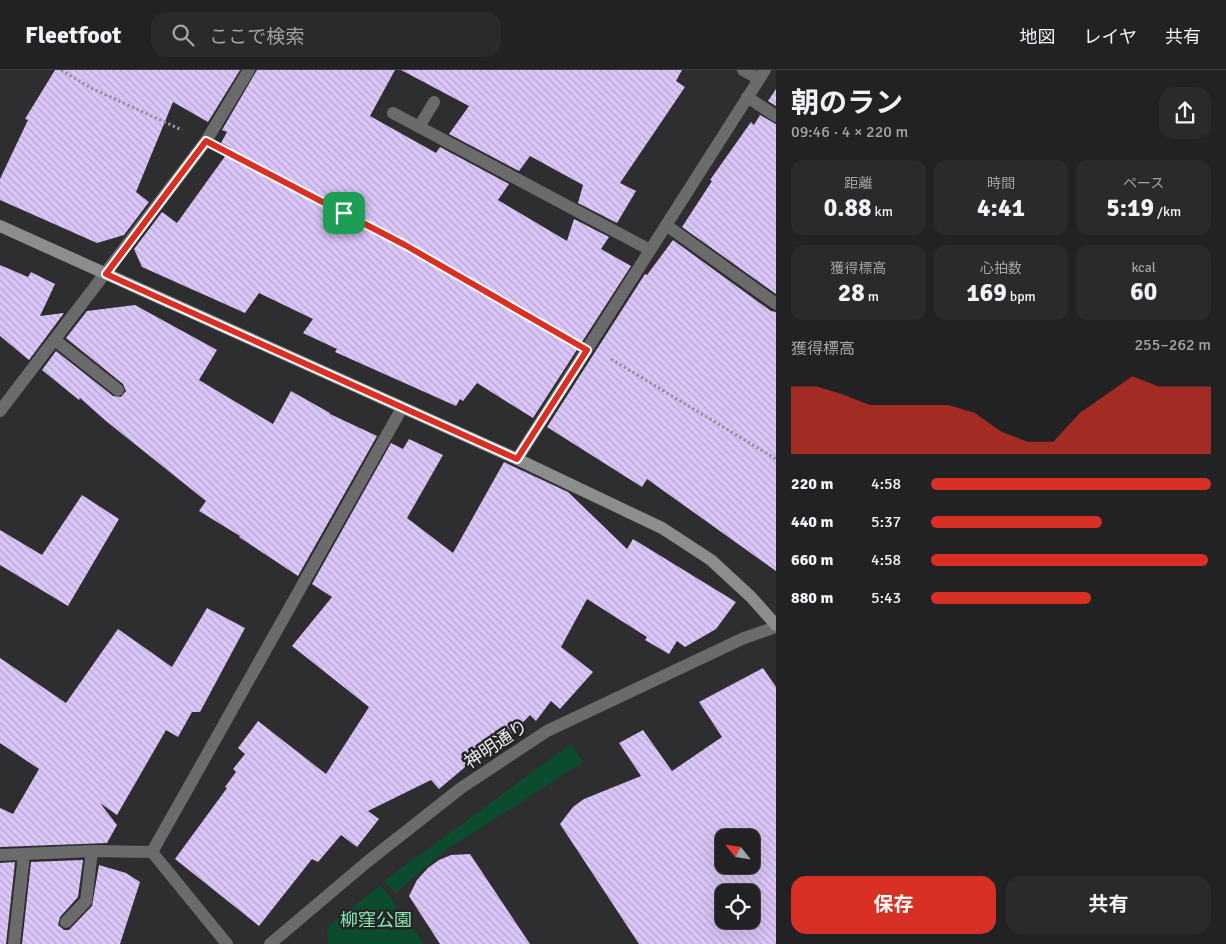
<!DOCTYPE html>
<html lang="ja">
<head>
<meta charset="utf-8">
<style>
	:root { --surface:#222224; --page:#2a2a2c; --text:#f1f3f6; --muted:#a2a4a6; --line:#3f3f41; --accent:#d93025 }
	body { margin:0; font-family:Signika,"Noto Sans JP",sans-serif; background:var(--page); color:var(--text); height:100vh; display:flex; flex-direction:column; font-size:19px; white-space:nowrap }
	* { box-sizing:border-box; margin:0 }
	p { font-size:16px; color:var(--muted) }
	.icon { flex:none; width:28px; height:28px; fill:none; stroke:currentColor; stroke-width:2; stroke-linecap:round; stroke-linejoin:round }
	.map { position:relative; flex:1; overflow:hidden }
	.sheet { display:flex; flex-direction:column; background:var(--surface); width:450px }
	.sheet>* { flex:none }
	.needle { width:32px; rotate:300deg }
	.tools { position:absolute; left:715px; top:759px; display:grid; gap:10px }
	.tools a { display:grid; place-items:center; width:45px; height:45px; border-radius:10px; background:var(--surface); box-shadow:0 5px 20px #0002,0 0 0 1px var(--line); font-size:25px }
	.pin { position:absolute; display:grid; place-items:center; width:42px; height:42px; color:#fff; margin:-21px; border-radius:10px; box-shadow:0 2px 8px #0006 }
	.round { display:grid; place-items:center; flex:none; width:52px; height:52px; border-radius:15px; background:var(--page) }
	.summary { display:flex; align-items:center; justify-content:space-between; height:85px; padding:0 15px }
	h1 { font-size:28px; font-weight:700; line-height:38px }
	.figures { display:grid; grid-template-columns:repeat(3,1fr); gap:8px; height:85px; padding:5px 15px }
	.figures div { display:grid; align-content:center; border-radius:12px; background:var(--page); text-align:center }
	.figures b { font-size:25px; font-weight:700 }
	.figures small { font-size:14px; font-weight:400 }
	.figures p { font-size:14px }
	.chart { height:140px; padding:10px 15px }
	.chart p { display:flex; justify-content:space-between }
	.chart svg { width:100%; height:90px; margin-top:5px; fill:var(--accent); opacity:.7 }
	.action { display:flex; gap:10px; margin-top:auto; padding:10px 15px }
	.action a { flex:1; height:58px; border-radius:15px; background:var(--accent); color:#fff; font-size:20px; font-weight:700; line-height:58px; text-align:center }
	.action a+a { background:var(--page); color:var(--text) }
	ul { padding:0 15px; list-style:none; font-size:16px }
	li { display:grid; grid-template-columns:80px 60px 1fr; align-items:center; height:38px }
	li i { height:12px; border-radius:6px; background:var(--accent) }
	header { display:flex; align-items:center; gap:30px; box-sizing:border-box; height:70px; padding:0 25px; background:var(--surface); border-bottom:1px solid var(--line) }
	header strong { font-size:24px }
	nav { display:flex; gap:28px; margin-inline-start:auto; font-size:18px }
	.search { width:350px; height:45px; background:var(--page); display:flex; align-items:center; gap:12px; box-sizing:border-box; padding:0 18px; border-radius:15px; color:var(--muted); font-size:19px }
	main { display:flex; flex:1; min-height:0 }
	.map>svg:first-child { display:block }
	.green { fill:#0c4c2e }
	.building { fill:url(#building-back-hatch); fill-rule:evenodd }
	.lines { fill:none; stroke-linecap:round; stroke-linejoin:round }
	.path { stroke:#949396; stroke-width:3; stroke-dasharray:2.5 2.5; stroke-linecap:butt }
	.lane { stroke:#6a6b6a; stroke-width:12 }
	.street { stroke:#6a6b6a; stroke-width:12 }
	.secondary { stroke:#8b8e8c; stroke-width:12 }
	.route-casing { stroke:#fff; stroke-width:10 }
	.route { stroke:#d93025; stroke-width:6 }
	.labels { text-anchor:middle; stroke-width:5; stroke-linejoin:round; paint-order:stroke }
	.street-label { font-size:18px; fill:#eeedf0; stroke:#242326 }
	.park-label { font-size:18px; fill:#88eab1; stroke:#242326 }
</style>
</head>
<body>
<header>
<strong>Fleetfoot</strong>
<div class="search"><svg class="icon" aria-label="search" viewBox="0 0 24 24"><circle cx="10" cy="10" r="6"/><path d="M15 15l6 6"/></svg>ここで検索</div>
<nav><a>地図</a><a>レイヤ</a><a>共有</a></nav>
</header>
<main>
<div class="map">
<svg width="776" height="874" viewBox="0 0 776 874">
	<defs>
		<pattern id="building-back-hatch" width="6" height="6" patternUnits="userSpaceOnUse" patternTransform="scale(1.25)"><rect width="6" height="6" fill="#dbc5f9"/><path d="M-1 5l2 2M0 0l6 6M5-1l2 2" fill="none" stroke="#b6a6cd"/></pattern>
	</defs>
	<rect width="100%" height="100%" fill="#2e2d30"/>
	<g class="green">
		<polygon points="571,674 583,692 446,780 395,823 384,811"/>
		<polygon points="381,815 424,874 328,874 327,857"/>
	</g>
	<g class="building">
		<polygon points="55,0 240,0 208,52 173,32 136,122 149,132 124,165 97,173 0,130 0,109 28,50 25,49"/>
		<polygon points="257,0 395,0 370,46 436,83 440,77 509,114 498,130 567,171 574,149 609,167 601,179 631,196 533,348 477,313 463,331 460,329 456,336 335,282 337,279 303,263 313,249 259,223 245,243 142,197 134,179 162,142 177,153 231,78 221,73 227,62 222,60"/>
		<polygon points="401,0 682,0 676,11 685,17 620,113 636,121 617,153 578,133 583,115 530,86 519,101 449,64 469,36"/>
		<polygon points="776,19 776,36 768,31"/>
		<polygon points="760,45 776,54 776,224 682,157 712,111 710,110 751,52 754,55"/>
		<polygon points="673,170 771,241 776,242 776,501 647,409 642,417 547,357 645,204 647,205"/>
		<polygon points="0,195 28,207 31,202 55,214 40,246 64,243 29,290 0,266"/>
		<polygon points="135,235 217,280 199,310 273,354 291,321 330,343 330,344 377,366 298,506 239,467 240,466 199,441 206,431 106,351 80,328 79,330 42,300 56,281 113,326 121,327 126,321 123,314 66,268 87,241"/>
		<polygon points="409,369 443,385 407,448 453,483 504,392 568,422 627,479 633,469 736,532 716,559 685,577 677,571 669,584 645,570 647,567 587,529 561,577 593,602 560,639 551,631 536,651 530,645 506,670 496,662 464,698 439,719 431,710 368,741 379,749 357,777 341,765 318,792 312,789 259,856 175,789 227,718 225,717 236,702 233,699 245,684 238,678 258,651 326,704 369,637 292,576 332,527 312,514 391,373 403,379"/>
		<polygon points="82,425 119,449 68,536 0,495 0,460 42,485"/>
		<polygon points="207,538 245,558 200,642 192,642 178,667 166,660 117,745 100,733 117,755 107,773 0,777 0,738 13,744 39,699 0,673 0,588 66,633 118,559 172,597"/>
		<path d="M 763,598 L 776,617 L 776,874 L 639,874 L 560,754 L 573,737 L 584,729 L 641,706 L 619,673 L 643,660 L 672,701 L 722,667 L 699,632 ZM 724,768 L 751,768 L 751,795 L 724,795 ZM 724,822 L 751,822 L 751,850 L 724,850 Z"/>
		<polygon points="470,784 530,874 440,874 409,826 417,810 428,798 439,790 451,785"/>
		<polygon points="83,790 78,827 60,847 58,855 64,860 69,860 92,836 99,795 126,803 140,812 120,874 22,874 31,792"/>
		<polygon points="15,792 6,874 0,874 0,793"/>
	</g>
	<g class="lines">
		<g class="path">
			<polyline points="61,0 91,18 182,60"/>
			<polyline points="228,82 405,175 565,267"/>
			<polyline points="611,289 776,389"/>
		</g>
		<g class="lane">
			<polyline points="743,0 759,9"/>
			<polyline points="393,43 650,180"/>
			<polyline points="419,57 434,32"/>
			<polyline points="666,155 776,234"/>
			<polyline points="55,270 118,320"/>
			<polyline points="66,852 86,831 92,781"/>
			<polyline points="14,874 24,785"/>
		</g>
		<g class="street">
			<polyline points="747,27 776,46"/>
			<polyline points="0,341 206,71 249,0"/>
			<polyline points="517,389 765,0"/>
			<polyline points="152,782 227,874"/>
			<polyline points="0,785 92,781 152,782 402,338"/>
			<polyline points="270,874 367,792 461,718 547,661 744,568 776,557"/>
		</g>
		<polyline class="secondary" points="0,156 517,389 662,458 711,490 751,527 776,555"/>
	</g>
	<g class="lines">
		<defs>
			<polygon id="route" points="206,71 405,175 587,280 517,389 106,204"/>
		</defs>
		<use href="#route" class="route-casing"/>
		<use href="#route" class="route"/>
	</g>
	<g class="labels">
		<g class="street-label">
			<text transform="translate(496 674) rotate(-34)" y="6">神明通り</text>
		</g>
		<g class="park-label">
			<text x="376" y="856">柳窪公園</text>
		</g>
	</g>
</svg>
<div class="tools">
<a><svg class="needle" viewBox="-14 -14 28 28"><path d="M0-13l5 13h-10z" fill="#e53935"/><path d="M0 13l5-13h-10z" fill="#a2a4a6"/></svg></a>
<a><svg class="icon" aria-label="locate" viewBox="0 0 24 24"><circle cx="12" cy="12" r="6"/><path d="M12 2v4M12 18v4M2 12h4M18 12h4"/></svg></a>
</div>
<div class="pin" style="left:344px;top:143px;background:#1e9e55"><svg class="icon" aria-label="arrive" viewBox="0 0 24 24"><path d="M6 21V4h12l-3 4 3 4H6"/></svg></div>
</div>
<section class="sheet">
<div class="summary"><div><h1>朝のラン</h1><p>09:46 · 4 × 220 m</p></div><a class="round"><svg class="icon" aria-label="share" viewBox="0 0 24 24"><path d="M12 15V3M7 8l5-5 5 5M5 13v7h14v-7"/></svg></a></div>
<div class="figures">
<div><p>距離</p><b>0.88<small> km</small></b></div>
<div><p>時間</p><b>4:41</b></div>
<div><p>ペース</p><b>5:19<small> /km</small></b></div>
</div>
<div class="figures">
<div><p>獲得標高</p><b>28<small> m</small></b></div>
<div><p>心拍数</p><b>169<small> bpm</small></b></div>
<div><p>kcal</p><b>60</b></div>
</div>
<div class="chart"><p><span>獲得標高</span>255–262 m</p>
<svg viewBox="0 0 160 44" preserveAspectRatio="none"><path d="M0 44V11L10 11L20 15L30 20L40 20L50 20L60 20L70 24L80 33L90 38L100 38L110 24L120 15L130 6L140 11L150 11L160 11V44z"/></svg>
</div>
<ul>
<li><b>220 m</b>4:58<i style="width:100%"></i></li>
<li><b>440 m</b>5:37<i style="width:61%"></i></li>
<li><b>660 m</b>4:58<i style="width:99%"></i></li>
<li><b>880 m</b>5:43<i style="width:57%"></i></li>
</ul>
<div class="action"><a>保存</a><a>共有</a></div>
</section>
</main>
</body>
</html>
